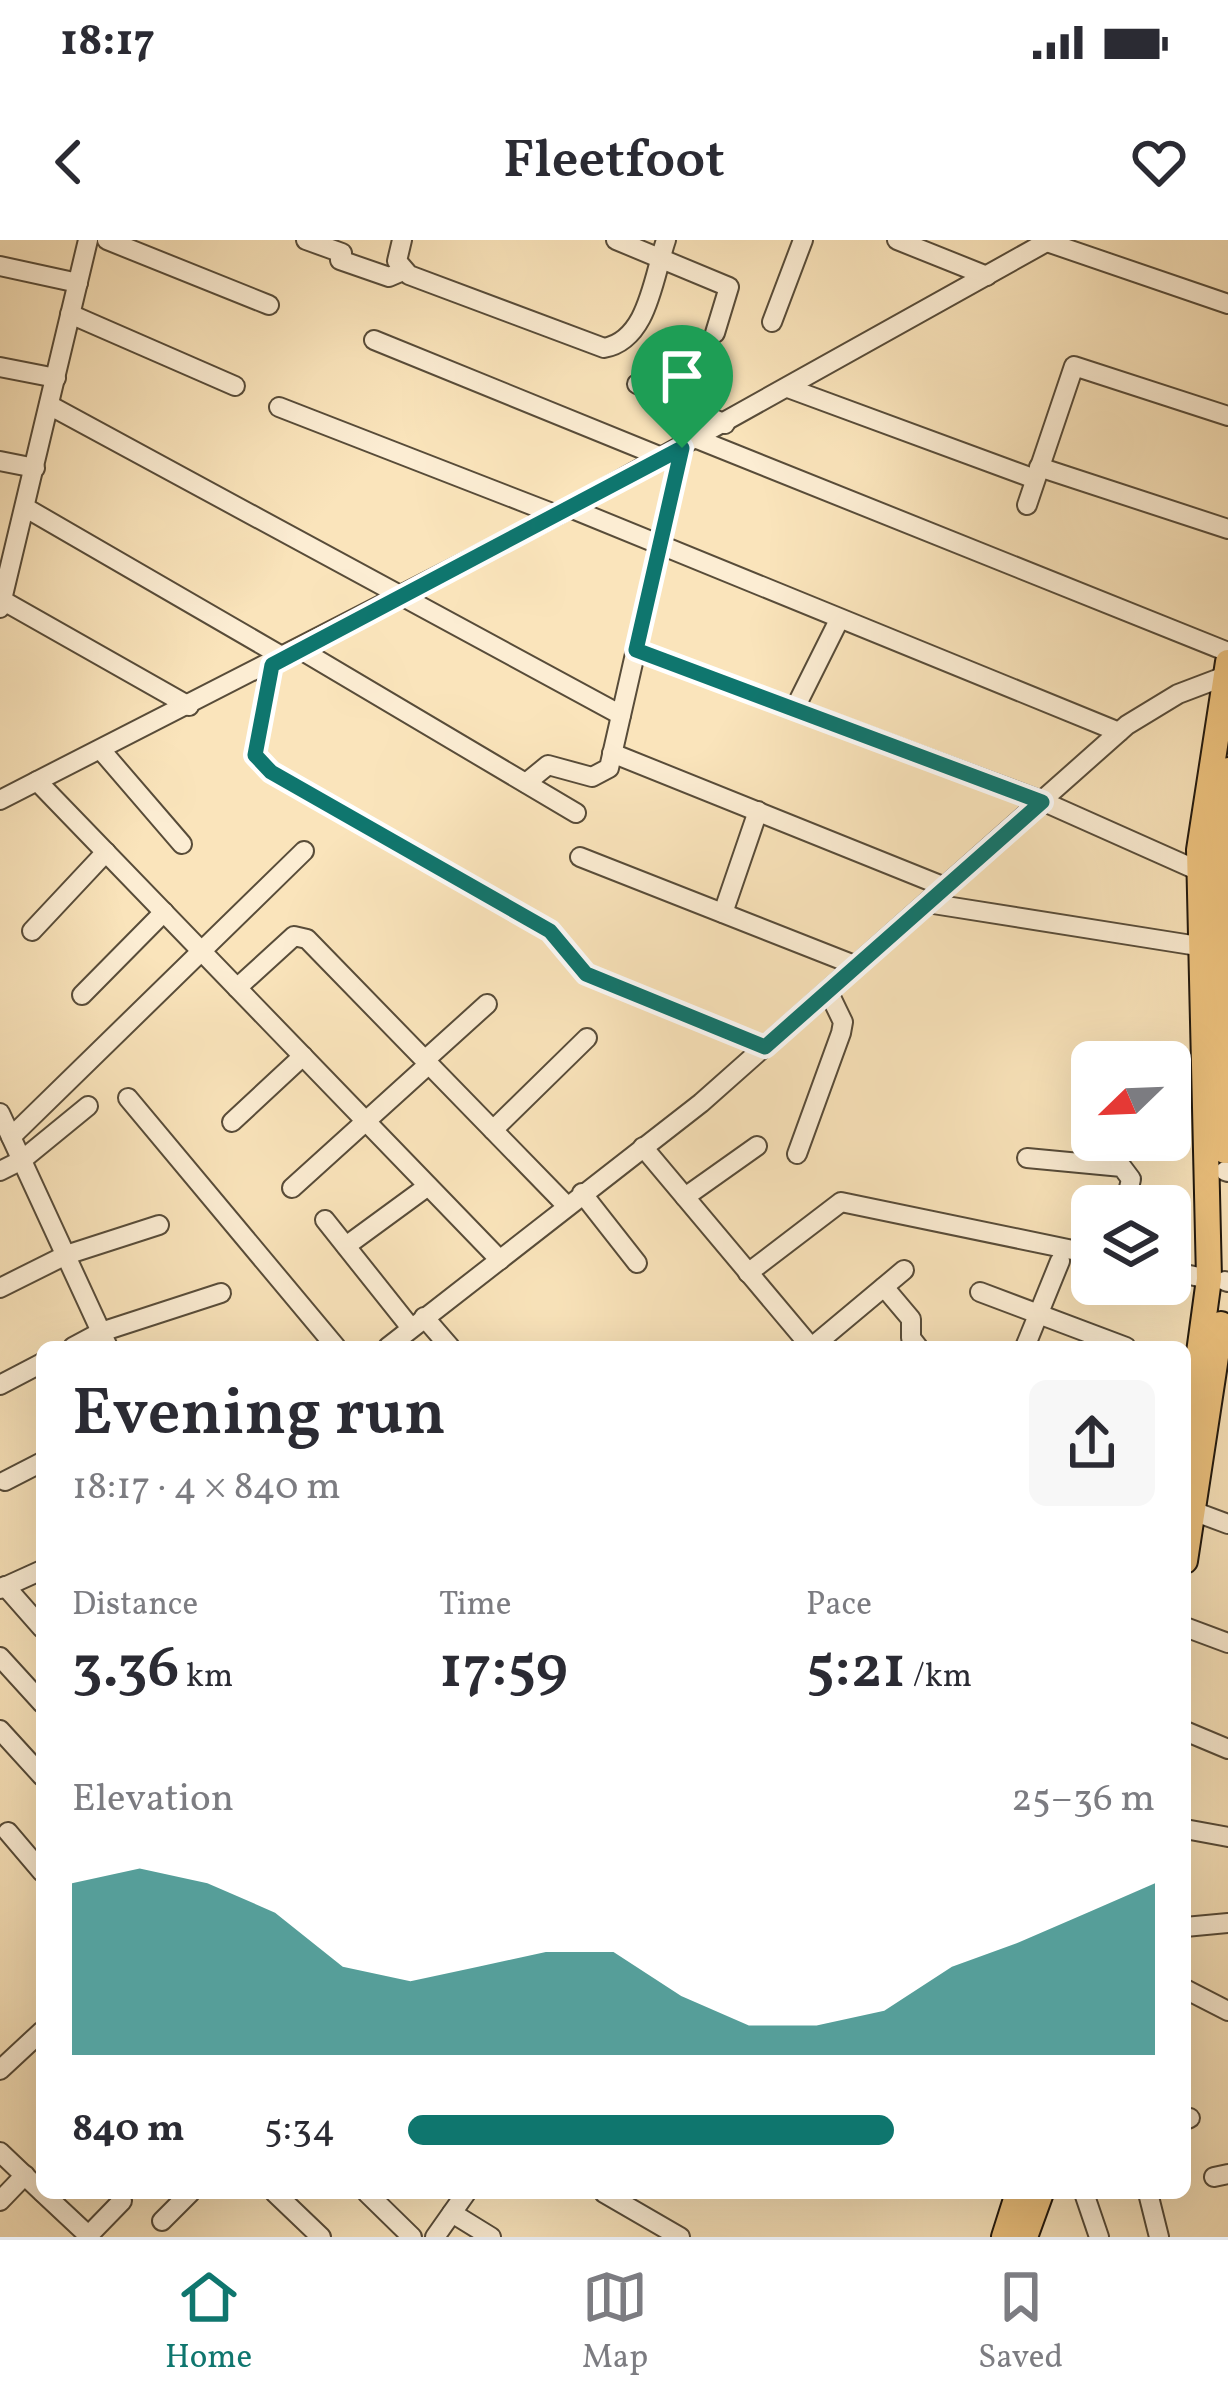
<!DOCTYPE html>
<html lang="en">
<head>
<meta charset="utf-8">
<style>
	:root { --surface:#fff; --page:#f7f7f7; --text:#2b2b33; --muted:#7c7c81; --line:#e1e1e2; --accent:#0f766e }
	body { margin:0; font-family:Vollkorn,serif; background:var(--page); color:var(--text); height:100vh; display:flex; flex-direction:column; font-size:45px; white-space:nowrap }
	* { box-sizing:border-box; margin:0 }
	p { font-size:39px; color:var(--muted) }
	.icon { flex:none; width:66px; height:66px; fill:none; stroke:currentColor; stroke-width:2; stroke-linecap:round; stroke-linejoin:round }
	.map { position:relative; flex:1; overflow:hidden }
	.drawer { position:absolute; left:36px; top:1101px; width:1155px; height:858px; display:flex; flex-direction:column; background:var(--surface); border-radius:18px; box-shadow:0 12px 48px #0002 }
	.drawer>* { flex:none }
	.needle { width:78px; rotate:247deg }
	.buttons { position:absolute; left:1071px; top:801px; display:grid; gap:24px }
	.buttons a { display:grid; place-items:center; width:120px; height:120px; border-radius:18px; background:var(--surface); box-shadow:0 12px 48px #0002; font-size:60px }
	.pin { position:absolute; display:grid; place-items:center; width:102px; height:102px; color:#fff; margin:-123px -51px; border-radius:50% 50% 50% 0; rotate:-45deg; box-shadow:0 0 12px #0007 }
	.pin .icon { rotate:45deg }
	.round { display:grid; place-items:center; flex:none; width:126px; height:126px; border-radius:18px; background:var(--page) }
	.head { display:flex; align-items:center; justify-content:space-between; height:204px; padding:0 36px }
	h1 { font-size:66px; font-weight:600; line-height:90px }
	.stats { display:grid; grid-template-columns:repeat(3,1fr); gap:18px; height:204px; padding:12px 36px }
	.stats div { display:grid; align-content:center }
	.stats b { font-size:60px; font-weight:600 }
	.stats small { font-size:33px; font-weight:400 }
	.stats p { font-size:33px }
	.chart { height:336px; padding:24px 36px }
	.chart p { display:flex; justify-content:space-between }
	.chart svg { width:100%; height:216px; margin-top:12px; fill:var(--accent); opacity:.7 }
	ul { padding:0 36px; list-style:none; font-size:39px }
	li { display:grid; grid-template-columns:192px 144px 1fr; align-items:center; height:90px }
	li i { height:30px; border-radius:15px; background:var(--accent) }
	.status { display:flex; justify-content:space-between; align-items:center; height:84px; padding:0 60px; background:var(--surface); direction:ltr }
	.status svg { height:33px; fill:currentColor }
	header { display:flex; justify-content:space-between; align-items:center; height:156px; padding:0 36px; background:var(--surface); font-size:54px; font-weight:600 }
	.menu { display:flex; justify-content:space-around; align-items:center; height:168px; border-top:3px solid var(--line); background:var(--surface); font-size:33px; color:var(--muted) }
	.menu a { display:grid; justify-items:center; gap:6px }
	.menu .current { color:var(--accent) }
	.map>svg:first-child { display:block }
	.lines { fill:none; stroke-linecap:round; stroke-linejoin:round }
	.minor-casing { stroke:#584c39; stroke-width:22 }
	.major-casing { stroke:#22190e; stroke-width:28 }
	.minor { stroke:#fcedd3; stroke-width:18 }
	.major { stroke:#edc27e; stroke-width:24 }
	.route-casing { stroke:#fff; stroke-width:24 }
	.route { stroke:#0f766e; stroke-width:15 }
</style>
</head>
<body>
<div class="status"><b>18:17</b><svg viewBox="0 0 49 12"><path d="M0 12V9h3v3zM5 12V6h3v6zM10 12V3h3v9zM15 12V0h3v12zM26 1h20v11H26zM47 4h2v5h-2z"/></svg></div>
<header><svg class="icon" aria-label="back" viewBox="0 0 24 24"><path d="M15 5l-7 7 7 7"/></svg>Fleetfoot<svg class="icon" aria-label="heart" viewBox="0 0 24 24"><path d="M12 20l-8-8c-3-5 5-10 8-4 3-6 11-1 8 4z"/></svg></header>
<div class="map">
<svg width="1228" height="1997" viewBox="0 0 1228 1997">
	<rect width="100%" height="100%" fill="#fae4bb"/>
	<filter id="stains"><feTurbulence type="fractalNoise" baseFrequency=".00167" numOctaves="4"/><feColorMatrix values="0 0 0 0 .2 0 0 0 0 .09 0 0 0 0 .02 0 0 0 .5 -.17"/></filter>
	<radialGradient id="worn" r=".72"><stop offset=".6" stop-color="#630" stop-opacity="0"/><stop offset="1" stop-color="#630" stop-opacity=".3"/></radialGradient>
	<g class="lines">
		<defs>
			<g id="minor">
				<polyline points="107,0 269,65"/>
				<polyline points="306,0 342,13"/>
				<path d="M 402,0 L 397,21 L 409,35 L 604,108 C 648,100 653,38 666,0"/>
				<polyline points="616,0 729,47 715,93"/>
				<polyline points="897,0 987,36"/>
				<polyline points="1047,2 1228,64"/>
				<polyline points="340,20 389,37 403,31"/>
				<polyline points="0,26 78,43"/>
				<polyline points="70,74 235,146"/>
				<polyline points="772,82 803,0"/>
				<polyline points="374,100 664,218"/>
				<polyline points="0,127 56,138"/>
				<polyline points="637,144 725,184"/>
				<polyline points="788,148 1035,239"/>
				<polyline points="49,165 621,475"/>
				<polyline points="279,167 557,275"/>
				<polyline points="697,199 1228,412"/>
				<polyline points="0,221 35,228"/>
				<polyline points="1039,227 1228,289"/>
				<polyline points="1027,265 1074,126 1228,176"/>
				<polyline points="26,268 285,418"/>
				<polyline points="570,268 1119,492"/>
				<polyline points="2,360 189,466"/>
				<polyline points="0,368 88,0"/>
				<polyline points="301,410 576,573"/>
				<polyline points="636,410 1042,561 1199,631"/>
				<polyline points="272,425 255,515 271,532 550,691 586,734 765,807"/>
				<polyline points="795,468 839,380"/>
				<polyline points="101,510 182,604"/>
				<polyline points="612,513 945,647"/>
				<polyline points="37,541 500,1020"/>
				<polyline points="526,543 548,525 592,537 609,528 682,208"/>
				<polyline points="0,560 557,275 1050,0"/>
				<polyline points="580,617 857,726"/>
				<polyline points="927,663 1198,706"/>
				<polyline points="723,673 758,571"/>
				<polyline points="32,691 106,612"/>
				<polyline points="237,748 294,696 307,699 566,965"/>
				<polyline points="82,755 164,672"/>
				<polyline points="425,820 487,764"/>
				<polyline points="128,858 336,1107"/>
				<polyline points="0,873 108,1107"/>
				<polyline points="232,882 303,816"/>
				<polyline points="493,890 587,798"/>
				<polyline points="11,897 304,611"/>
				<polyline points="643,907 811,1107"/>
				<polyline points="797,914 841,793 843,782 828,751"/>
				<polyline points="1027,918 1122,927 1131,939 1125,966"/>
				<polyline points="0,931 22,920 88,866"/>
				<polyline points="1225,931 1228,932"/>
				<polyline points="292,948 429,824"/>
				<polyline points="582,953 637,1023"/>
				<polyline points="685,957 757,906"/>
				<polyline points="325,980 411,1088"/>
				<polyline points="346,1006 428,946"/>
				<polyline points="1170,1031 1209,1039"/>
				<polyline points="748,1033 841,962 1092,1014"/>
				<polyline points="1225,1041 1228,1042"/>
				<polyline points="884,1047 911,1079 911,1098 918,1107"/>
				<polyline points="0,1048 66,1015 159,985"/>
				<polyline points="980,1052 1126,1107"/>
				<polyline points="424,1077 450,1107"/>
				<polyline points="73,1107 101,1092 221,1053"/>
				<polyline points="388,1107 701,863 1127,485 1178,454 1228,435"/>
				<polyline points="812,1107 904,1030"/>
				<polyline points="1025,1107 1060,1021"/>
				<polyline points="0,1145 42,1123"/>
				<polyline points="5,1241 42,1222"/>
				<polyline points="1193,1271 1228,1284"/>
				<polyline points="5,1346 42,1388"/>
				<polyline points="0,1349 42,1330"/>
				<polyline points="1185,1387 1228,1403"/>
				<polyline points="0,1417 42,1463"/>
				<polyline points="0,1490 42,1536"/>
				<polyline points="1185,1491 1228,1509"/>
				<polyline points="1185,1589 1228,1597"/>
				<polyline points="8,1592 42,1632"/>
				<polyline points="1185,1687 1228,1683"/>
				<polyline points="1185,1749 1228,1771"/>
				<polyline points="0,1830 42,1791"/>
				<polyline points="1185,1880 1190,1878"/>
				<polyline points="0,1912 42,1952"/>
				<polyline points="1214,1937 1228,1934"/>
				<polyline points="43,1953 89,1996"/>
				<polyline points="275,1953 321,1997"/>
				<polyline points="367,1953 412,1997"/>
				<polyline points="604,1953 680,1997"/>
				<polyline points="1084,1953 1099,1997"/>
				<polyline points="1148,1953 1159,1997"/>
				<polyline points="0,1961 25,1935"/>
				<polyline points="452,1973 491,1997"/>
				<polyline points="162,1981 190,1953"/>
				<polyline points="87,1997 122,1961"/>
				<polyline points="435,1997 466,1953"/>
			</g>
			<g id="major">
				<polyline points="1225,911 1217,675 1228,530"/>
				<polyline points="1185,1215 1209,1039 1199,610 1228,422"/>
				<polyline points="1185,1321 1221,1084"/>
				<polyline points="1004,1997 1018,1953"/>
				<polyline points="1025,1997 1041,1953"/>
			</g>
		</defs>
		<use href="#minor" class="minor-casing"/>
		<use href="#major" class="major-casing"/>
		<use href="#minor" class="minor"/>
		<use href="#major" class="major"/>
	</g>
	<g class="lines">
		<defs>
			<polygon id="route" points="682,208 636,410 1042,562 765,807 586,734 550,691 271,532 255,515 272,425"/>
		</defs>
		<use href="#route" class="route-casing"/>
		<use href="#route" class="route"/>
	</g>
	<rect width="100%" height="100%" filter="url(#stains)"/>
	<rect width="100%" height="100%" fill="url(#worn)"/>
</svg>
<div class="buttons">
<a><svg class="needle" viewBox="-14 -14 28 28"><path d="M0-13l5 13h-10z" fill="#e53935"/><path d="M0 13l5-13h-10z" fill="#7c7c81"/></svg></a>
<a><svg class="icon" aria-label="layers" viewBox="0 0 24 24"><path d="M12 4l9 5-9 5-9-5zM3 14l9 5 9-5"/></svg></a>
</div>
<div class="pin" style="left:682px;top:208px;background:#1e9e55"><svg class="icon" aria-label="arrive" viewBox="0 0 24 24"><path d="M6 21V4h12l-3 4 3 4H6"/></svg></div>
<section class="drawer">
<div class="head"><div><h1>Evening run</h1><p>18:17 · 4 × 840 m</p></div><a class="round"><svg class="icon" aria-label="share" viewBox="0 0 24 24"><path d="M12 15V3M7 8l5-5 5 5M5 13v7h14v-7"/></svg></a></div>
<div class="stats">
<div><p>Distance</p><b>3.36<small> km</small></b></div>
<div><p>Time</p><b>17:59</b></div>
<div><p>Pace</p><b>5:21<small> /km</small></b></div>
</div>
<div class="chart"><p><span>Elevation</span>25–36 m</p>
<svg viewBox="0 0 160 44" preserveAspectRatio="none"><path d="M0 44V9L10 6L20 9L30 15L40 26L50 29L60 26L70 23L80 23L90 32L100 38L110 38L120 35L130 26L140 21L150 15L160 9V44z"/></svg>
</div>
<ul>
<li><b>840 m</b>5:34<i style="width:65%"></i></li>
</ul>
</section>
</div>
<nav class="menu">
<a class="current"><svg class="icon" aria-label="home" viewBox="0 0 24 24"><path d="M3 11l9-7 9 7M6 9v11h12V9"/></svg>Home</a>
<a><svg class="icon" aria-label="map" viewBox="0 0 24 24"><path d="M3 6l6-2 6 2 6-2v14l-6 2-6-2-6 2zM9 4v14M15 6v14"/></svg>Map</a>
<a><svg class="icon" aria-label="saved" viewBox="0 0 24 24"><path d="M7 4h10v16l-5-4-5 4z"/></svg>Saved</a>
</nav>
</body>
</html>
